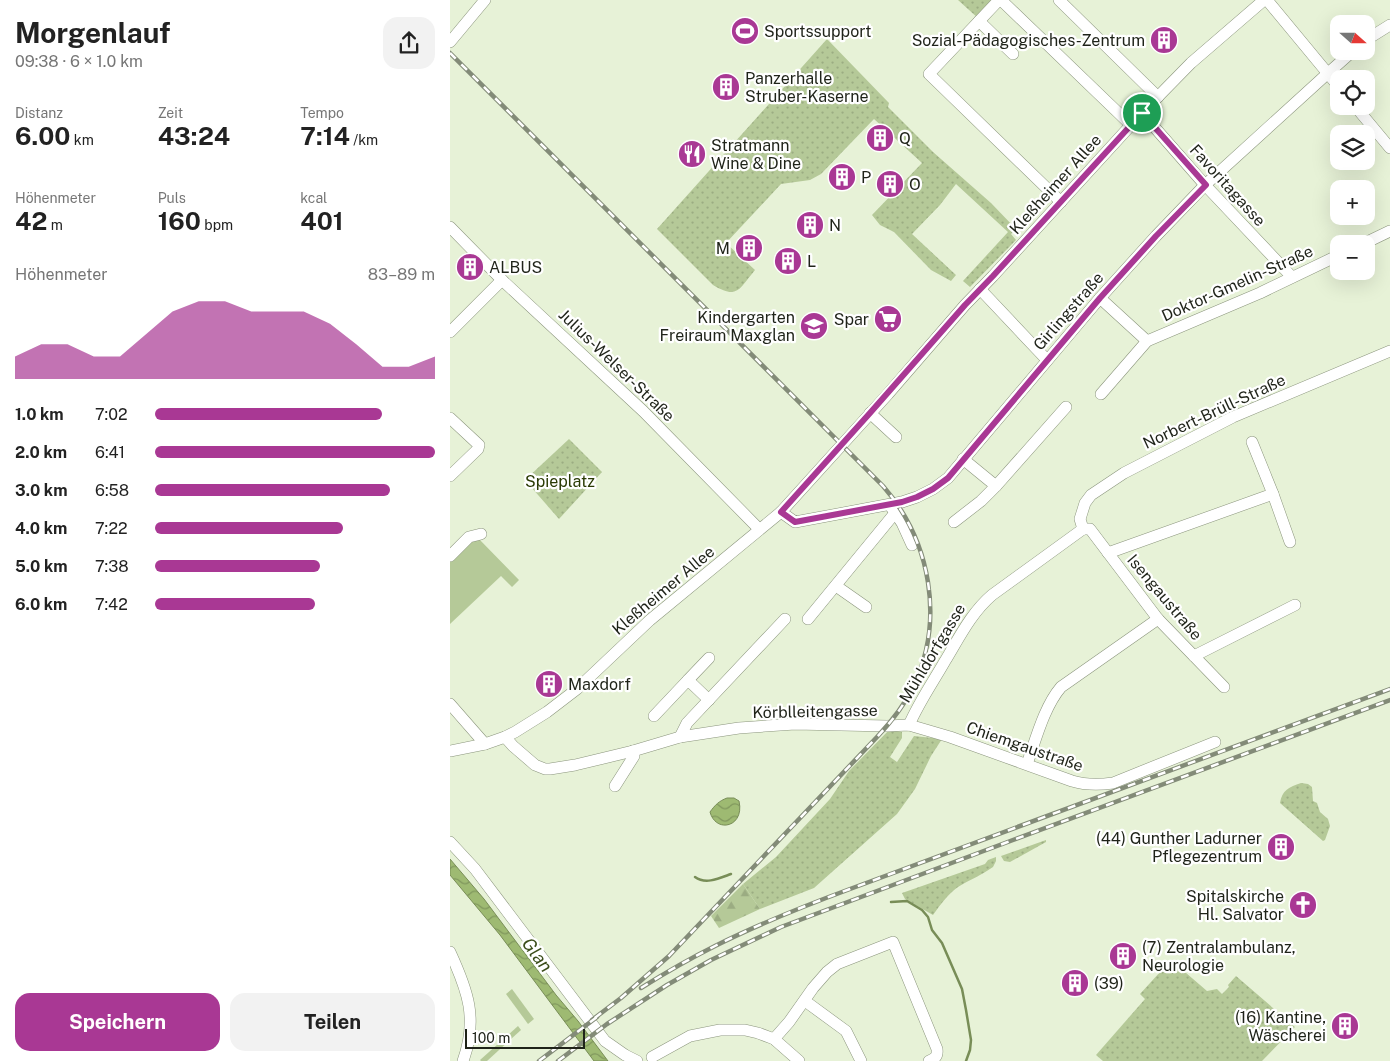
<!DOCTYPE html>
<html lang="de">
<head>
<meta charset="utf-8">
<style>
	:root { --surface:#fff; --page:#f2f2f2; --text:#222; --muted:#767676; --accent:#a93894 }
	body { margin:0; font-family:"Public Sans",sans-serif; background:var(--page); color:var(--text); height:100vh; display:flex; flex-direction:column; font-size:19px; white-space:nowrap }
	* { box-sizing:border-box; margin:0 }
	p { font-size:16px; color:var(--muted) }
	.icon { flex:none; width:28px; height:28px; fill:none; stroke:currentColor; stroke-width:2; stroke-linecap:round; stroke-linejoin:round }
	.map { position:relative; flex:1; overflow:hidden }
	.details { display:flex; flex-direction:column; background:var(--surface); width:450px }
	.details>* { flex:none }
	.needle { width:32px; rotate:111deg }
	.buttons { position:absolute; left:880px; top:15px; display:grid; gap:10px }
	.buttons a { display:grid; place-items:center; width:45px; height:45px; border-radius:10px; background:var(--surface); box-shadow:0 5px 20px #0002; font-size:25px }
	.scale { position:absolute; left:15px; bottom:12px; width:120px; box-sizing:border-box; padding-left:5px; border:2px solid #1f2319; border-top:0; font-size:14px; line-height:18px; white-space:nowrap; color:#1f2319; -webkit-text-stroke:4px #fff; paint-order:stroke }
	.pin { position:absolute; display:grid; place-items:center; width:42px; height:42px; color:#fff; margin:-21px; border:2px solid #fff; border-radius:50%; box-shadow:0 1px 5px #0007 }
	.round { display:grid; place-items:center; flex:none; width:52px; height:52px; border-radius:15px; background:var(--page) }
	.head { display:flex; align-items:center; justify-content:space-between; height:85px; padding:0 15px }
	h1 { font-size:28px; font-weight:700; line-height:38px }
	.stats { display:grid; grid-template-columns:repeat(3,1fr); gap:8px; height:85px; padding:5px 15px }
	.stats div { display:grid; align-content:center }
	.stats b { font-size:25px; font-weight:700 }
	.stats small { font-size:14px; font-weight:400 }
	.stats p { font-size:14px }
	.chart { height:140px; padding:10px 15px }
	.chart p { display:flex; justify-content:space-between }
	.chart svg { width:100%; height:90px; margin-top:5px; fill:var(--accent); opacity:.7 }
	.action { display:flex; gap:10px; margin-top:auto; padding:10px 15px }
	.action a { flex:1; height:58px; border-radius:15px; background:var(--accent); color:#fff; font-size:20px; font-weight:700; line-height:58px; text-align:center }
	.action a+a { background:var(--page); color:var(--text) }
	ul { padding:0 15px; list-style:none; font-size:16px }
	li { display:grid; grid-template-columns:80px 60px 1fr; align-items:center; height:38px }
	li i { height:12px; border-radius:6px; background:var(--accent) }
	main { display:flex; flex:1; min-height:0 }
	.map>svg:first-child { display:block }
	.grass { fill:url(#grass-dots) }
	.forest { fill:url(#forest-firs) }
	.garden { fill:#b5c998 }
	.water { fill:url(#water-waves); stroke:#788d57 }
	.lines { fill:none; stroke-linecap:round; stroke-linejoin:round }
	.stream { stroke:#788d57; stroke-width:2.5 }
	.minor-casing { stroke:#8b957d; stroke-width:12 }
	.minor { stroke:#fff; stroke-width:11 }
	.rail-casing { stroke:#838b78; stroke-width:4.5 }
	.rail { stroke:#fff; stroke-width:2.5; stroke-dasharray:8; stroke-linecap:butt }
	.route-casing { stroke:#fff; stroke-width:10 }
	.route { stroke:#a93894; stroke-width:6 }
	.labels { text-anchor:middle; stroke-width:4.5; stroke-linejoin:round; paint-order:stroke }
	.poi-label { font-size:16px; fill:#1f2319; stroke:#fff; text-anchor:start }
	.street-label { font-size:16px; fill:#1f2319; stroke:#fff }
	.park-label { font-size:16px; fill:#2a3a04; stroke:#fff }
	.water-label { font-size:18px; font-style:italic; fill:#3c4e1b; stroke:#fff }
</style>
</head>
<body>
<main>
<section class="details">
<div class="head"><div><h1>Morgenlauf</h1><p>09:38 · 6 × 1.0 km</p></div><a class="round"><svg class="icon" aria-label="share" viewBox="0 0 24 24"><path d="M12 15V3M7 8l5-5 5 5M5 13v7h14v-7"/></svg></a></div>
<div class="stats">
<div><p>Distanz</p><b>6.00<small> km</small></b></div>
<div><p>Zeit</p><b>43:24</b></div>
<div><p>Tempo</p><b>7:14<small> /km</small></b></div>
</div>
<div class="stats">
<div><p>Höhenmeter</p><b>42<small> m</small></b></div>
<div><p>Puls</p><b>160<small> bpm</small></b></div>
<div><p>kcal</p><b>401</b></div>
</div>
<div class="chart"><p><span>Höhenmeter</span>83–89 m</p>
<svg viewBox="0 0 160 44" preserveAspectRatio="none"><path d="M0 44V33L10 27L20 27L30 33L40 33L50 22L60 11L70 6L80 6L90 11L100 11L110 11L120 17L130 27L140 38L150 38L160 33V44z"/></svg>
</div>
<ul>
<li><b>1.0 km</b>7:02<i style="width:81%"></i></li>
<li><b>2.0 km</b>6:41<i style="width:100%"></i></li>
<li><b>3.0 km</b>6:58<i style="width:84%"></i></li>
<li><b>4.0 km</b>7:22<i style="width:67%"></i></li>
<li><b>5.0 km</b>7:38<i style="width:59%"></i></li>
<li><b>6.0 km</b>7:42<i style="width:57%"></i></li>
</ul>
<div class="action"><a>Speichern</a><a>Teilen</a></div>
</section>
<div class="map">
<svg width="940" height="1061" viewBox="0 0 940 1061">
	<defs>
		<pattern id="grass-dots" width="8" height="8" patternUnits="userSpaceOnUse" patternTransform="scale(1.25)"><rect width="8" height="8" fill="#b5c998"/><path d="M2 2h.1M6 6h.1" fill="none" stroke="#9bac82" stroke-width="1.8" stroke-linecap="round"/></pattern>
		<pattern id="forest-firs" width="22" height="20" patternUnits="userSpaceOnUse" patternTransform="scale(1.25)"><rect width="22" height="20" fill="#b5c998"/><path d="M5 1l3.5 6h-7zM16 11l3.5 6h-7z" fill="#9bac82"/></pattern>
		<pattern id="water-waves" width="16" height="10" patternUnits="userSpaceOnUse" patternTransform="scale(1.25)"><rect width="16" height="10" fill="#9eba72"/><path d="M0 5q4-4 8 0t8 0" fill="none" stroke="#80975d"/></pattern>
	</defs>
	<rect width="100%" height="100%" fill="#e7f2d7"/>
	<g class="grass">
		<polygon points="508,0 546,0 529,19"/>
		<path d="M 377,39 L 439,103 L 438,107 L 483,152 L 541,203 L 566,229 L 561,234 L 566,240 L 520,287 L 513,281 L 558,232 L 506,184 L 490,205 L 462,234 L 506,275 L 501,281 L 481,270 L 444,232 L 430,225 L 422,215 L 472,163 L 424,119 L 371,174 L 360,180 L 331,184 L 276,243 L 305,270 C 289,289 288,300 263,285 L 207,229 Z"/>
		<polygon points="119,439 152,472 109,519 75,480"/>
		<polygon points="439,730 452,732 452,738 440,757 447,762 464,736 492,739 481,756 465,789 447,814 364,888 310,909 293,884 326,857 380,799 399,771"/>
		<path d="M 851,783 L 858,784 L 862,787 L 863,801 L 867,803 L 870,812 L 878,819 L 880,826 L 875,840 L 873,841 L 830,803 C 832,790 839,787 851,783 Z"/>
		<polygon points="596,840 596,842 560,862 554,861 551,856"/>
		<path d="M 546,857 L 546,861 L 543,867 C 532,875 519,880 508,887 C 497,895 491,904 483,915 L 455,899 L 452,893 L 535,864 L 538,860 Z"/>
		<polygon points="721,960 757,991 767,989 772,994 779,987 778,985 786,976 845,1027 812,1061 653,1061 646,1055 695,999 690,994"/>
	</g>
	<polygon class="forest" points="293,884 310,909 269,928 261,916"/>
	<g class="garden">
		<polygon points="29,539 69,580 62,587 51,576 0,624 0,561 20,541"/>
		<polygon points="62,989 84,1019 78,1024 56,994"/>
		<polygon points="68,1026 71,1030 37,1061 31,1061 30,1060"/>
	</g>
	<g class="water">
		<path d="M 277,798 L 284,798 L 289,801 C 295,827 266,834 260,812 C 265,805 269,801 277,798 Z"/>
		<polygon points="0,859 34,899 106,995 128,1021 158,1061 144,1061 50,935 0,875"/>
	</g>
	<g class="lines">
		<g class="stream">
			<path d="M 245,877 C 256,885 270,878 281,874"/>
			<polyline points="441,902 457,901 472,910 478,917 482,930 492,943 512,989 516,1010 521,1040 520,1050 516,1061"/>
		</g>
		<defs>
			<g id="minor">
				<polyline points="549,0 479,74 611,202"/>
				<polyline points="551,0 681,125"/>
				<polyline points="609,0 708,97"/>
				<polyline points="817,0 889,87"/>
				<polyline points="529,21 563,54"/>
				<polyline points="916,40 940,25"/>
				<polyline points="0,42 35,0"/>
				<polyline points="905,106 940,148"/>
				<polyline points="692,113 755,185 842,277"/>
				<polyline points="0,227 52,280 193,411 309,529"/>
				<polyline points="913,244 940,231"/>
				<polyline points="530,289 597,360"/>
				<polyline points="650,298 697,341"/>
				<polyline points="0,332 52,280"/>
				<polyline points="651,394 697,341 810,293 889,255"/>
				<polyline points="420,413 446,437"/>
				<polyline points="0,418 29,445 28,449 0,476"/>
				<polyline points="513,459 546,486 616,407"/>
				<polyline points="823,494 840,542"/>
				<polyline points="441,507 452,523 462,545"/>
				<polyline points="331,512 345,522 452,502 467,497 483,489 498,478 650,298 706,236 755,185 877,74 903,51"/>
				<polyline points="504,522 531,501 546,486"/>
				<polyline points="633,529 630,519 635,503 641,495 674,473 783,417 940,351"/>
				<polyline points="633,529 640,529 708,619 774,687"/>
				<polyline points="658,553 823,494 802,442"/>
				<polyline points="0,556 19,537 31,534"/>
				<polyline points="386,586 416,607"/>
				<polyline points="358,619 445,513"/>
				<polyline points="744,656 845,605"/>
				<polyline points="238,680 259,658"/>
				<polyline points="0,704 35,744"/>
				<polyline points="204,716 238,680 259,700"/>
				<path d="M 459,725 C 469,702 483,682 495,661 C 509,638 521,613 542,595 L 633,529"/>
				<path d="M 55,737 L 63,746 L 85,765 L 95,769 L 100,769 L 125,765 L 183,751 L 230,737 L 289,728 L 345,724 L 437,726 L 459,725 L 500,737 L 622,781 C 635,785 649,785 663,783 L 765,742"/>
				<polyline points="230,737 237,723 335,619"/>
				<polyline points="0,751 35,744 55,737 65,732 97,712 127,689 200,620 331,512 438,394 515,305 543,276 692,113 741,63 814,0"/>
				<path d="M 577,764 C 586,739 594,707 611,687 L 708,619"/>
				<polyline points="165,786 184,756 183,751"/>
				<polyline points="0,842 25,869 155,1041 175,1055 187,1061"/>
				<path d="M 0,952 C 18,991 28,1019 13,1061"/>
				<polyline points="355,1001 396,1031 411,1061"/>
				<path d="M 324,1039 L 339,1022 L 363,988 L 377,972 L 387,964 L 443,942 L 487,1049 C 488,1056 485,1059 479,1061"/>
				<polyline points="202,1057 240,1036 270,1030 295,1030 308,1033 324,1039 349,1061"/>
			</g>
		</defs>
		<use href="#minor" class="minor-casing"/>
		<use href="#minor" class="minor"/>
		<defs>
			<g id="rail">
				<path d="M 0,53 L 433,486 C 481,541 495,621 463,687 C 454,706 441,722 427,737 L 219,956 L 171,998 L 142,1020"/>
				<path d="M 191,988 C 215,973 239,959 265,946 C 309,924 354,906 400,889 L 940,689"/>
				<polyline points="89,1061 147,1017"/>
				<polyline points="108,1061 157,1024 217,985 261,960 331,927 555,843 940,700"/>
			</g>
		</defs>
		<use href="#rail" class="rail-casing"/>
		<use href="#rail" class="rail"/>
	</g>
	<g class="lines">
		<defs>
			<polygon id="route" points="692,113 756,185 706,236 650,298 498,478 483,489 467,497 452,502 345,522 331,512 420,413 515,305 543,276"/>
		</defs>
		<use href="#route" class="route-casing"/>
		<use href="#route" class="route"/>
	</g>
	<defs>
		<symbol id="stadium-disc" viewBox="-11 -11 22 22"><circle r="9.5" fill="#a93894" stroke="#fff"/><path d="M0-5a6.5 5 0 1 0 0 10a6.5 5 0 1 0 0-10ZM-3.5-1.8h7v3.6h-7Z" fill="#fff"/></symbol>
		<symbol id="building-disc" viewBox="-11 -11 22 22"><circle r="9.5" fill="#a93894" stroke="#fff"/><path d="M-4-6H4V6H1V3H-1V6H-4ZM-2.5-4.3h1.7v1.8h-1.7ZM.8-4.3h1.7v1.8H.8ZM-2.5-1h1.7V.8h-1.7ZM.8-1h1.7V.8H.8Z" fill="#fff"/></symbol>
		<symbol id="restaurant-disc" viewBox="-11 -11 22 22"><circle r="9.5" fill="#a93894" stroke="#fff"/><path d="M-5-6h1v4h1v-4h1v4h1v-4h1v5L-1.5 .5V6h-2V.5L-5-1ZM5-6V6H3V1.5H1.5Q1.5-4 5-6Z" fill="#fff"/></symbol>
		<symbol id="supermarket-disc" viewBox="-11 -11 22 22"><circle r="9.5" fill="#a93894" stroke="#fff"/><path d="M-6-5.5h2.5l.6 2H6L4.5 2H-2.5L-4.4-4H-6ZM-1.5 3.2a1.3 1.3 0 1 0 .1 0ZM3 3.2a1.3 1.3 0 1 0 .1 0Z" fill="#fff"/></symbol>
		<symbol id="school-disc" viewBox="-11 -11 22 22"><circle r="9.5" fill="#a93894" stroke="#fff"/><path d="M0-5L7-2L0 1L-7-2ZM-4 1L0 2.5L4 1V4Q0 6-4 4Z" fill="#fff"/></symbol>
		<symbol id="church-disc" viewBox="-11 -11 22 22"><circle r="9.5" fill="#a93894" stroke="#fff"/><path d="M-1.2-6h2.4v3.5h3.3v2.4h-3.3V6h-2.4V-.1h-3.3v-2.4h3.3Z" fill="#fff"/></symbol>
	</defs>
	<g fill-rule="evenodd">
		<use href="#stadium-disc" x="279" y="15" width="32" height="32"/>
		<use href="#building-disc" x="698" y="24" width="32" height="32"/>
		<use href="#building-disc" x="260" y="71" width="32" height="32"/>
		<use href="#building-disc" x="414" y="122" width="32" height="32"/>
		<use href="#restaurant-disc" x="226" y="138" width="32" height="32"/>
		<use href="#building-disc" x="376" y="161" width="32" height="32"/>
		<use href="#building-disc" x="424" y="168" width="32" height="32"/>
		<use href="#building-disc" x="344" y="209" width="32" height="32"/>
		<use href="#building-disc" x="283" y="232" width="32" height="32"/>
		<use href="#building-disc" x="322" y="245" width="32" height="32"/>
		<use href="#building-disc" x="4" y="251" width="32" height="32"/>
		<use href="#supermarket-disc" x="422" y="303" width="32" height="32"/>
		<use href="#school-disc" x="348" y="310" width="32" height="32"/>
		<use href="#building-disc" x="83" y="668" width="32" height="32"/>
		<use href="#building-disc" x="815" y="831" width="32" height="32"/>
		<use href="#church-disc" x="837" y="889" width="32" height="32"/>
		<use href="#building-disc" x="657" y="940" width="32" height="32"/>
		<use href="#building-disc" x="609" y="967" width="32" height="32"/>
		<use href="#building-disc" x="879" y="1010" width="32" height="32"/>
	</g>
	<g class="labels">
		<g class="poi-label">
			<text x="314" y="37">Sportssupport</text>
			<text x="695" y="46" text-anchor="end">Sozial-Pädagogisches-Zentrum</text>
			<text x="295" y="84">Panzerhalle<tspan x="295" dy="18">Struber-Kaserne</tspan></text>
			<text x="449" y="144">Q</text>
			<text x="261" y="151">Stratmann<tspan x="261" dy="18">Wine &amp; Dine</tspan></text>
			<text x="411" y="183">P</text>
			<text x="459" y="190">O</text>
			<text x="379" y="231">N</text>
			<text x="280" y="254" text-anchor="end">M</text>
			<text x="357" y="267">L</text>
			<text x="39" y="273">ALBUS</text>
			<text x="345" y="323" text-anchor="end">Kindergarten<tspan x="345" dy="18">Freiraum Maxglan</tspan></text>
			<text x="419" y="325" text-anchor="end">Spar</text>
			<text x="118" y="690">Maxdorf</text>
			<text x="812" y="844" text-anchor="end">(44) Gunther Ladurner<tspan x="812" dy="18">Pflegezentrum</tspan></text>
			<text x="834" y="902" text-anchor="end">Spitalskirche<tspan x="834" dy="18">Hl. Salvator</tspan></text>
			<text x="692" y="953">(7) Zentralambulanz,<tspan x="692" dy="18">Neurologie</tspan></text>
			<text x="644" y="989">(39)</text>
			<text x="876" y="1023" text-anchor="end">(16) Kantine,<tspan x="876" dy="18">Wäscherei</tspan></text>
		</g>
		<g class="street-label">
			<text transform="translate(605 184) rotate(-48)" y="6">Kleßheimer Allee</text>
			<text transform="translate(778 185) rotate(48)" y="6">Favoritagasse</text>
			<text transform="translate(787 283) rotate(-24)" y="6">Doktor-Gmelin-Straße</text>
			<text transform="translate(618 311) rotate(-49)" y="6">Girlingstraße</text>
			<text transform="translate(167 365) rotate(44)" y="6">Julius-Welser-Straße</text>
			<text transform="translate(764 411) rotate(-25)" y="6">Norbert-Brüll-Straße</text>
			<text transform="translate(213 590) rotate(-40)" y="6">Kleßheimer Allee</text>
			<text transform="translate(715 597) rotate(50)" y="6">Isengaustraße</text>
			<text transform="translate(482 653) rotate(-59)" y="6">Mühldorfgasse</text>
			<text transform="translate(365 711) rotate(-1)" y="6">Körblleitengasse</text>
			<text transform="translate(575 746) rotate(19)" y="6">Chiemgaustraße</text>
		</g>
		<g class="park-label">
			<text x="110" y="487">Spieplatz</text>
		</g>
		<g class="water-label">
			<text transform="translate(87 955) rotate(53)" y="6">Glan</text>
		</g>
	</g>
</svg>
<div class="buttons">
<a><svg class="needle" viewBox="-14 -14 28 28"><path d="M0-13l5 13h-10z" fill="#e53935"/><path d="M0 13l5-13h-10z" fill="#767676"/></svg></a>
<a><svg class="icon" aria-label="locate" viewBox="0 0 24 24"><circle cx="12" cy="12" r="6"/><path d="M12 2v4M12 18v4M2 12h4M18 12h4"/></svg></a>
<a><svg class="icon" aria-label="layers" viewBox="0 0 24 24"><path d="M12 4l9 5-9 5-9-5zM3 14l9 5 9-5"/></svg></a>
<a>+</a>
<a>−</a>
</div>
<div class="scale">100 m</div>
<div class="pin" style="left:692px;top:113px;background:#1e9e55"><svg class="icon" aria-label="arrive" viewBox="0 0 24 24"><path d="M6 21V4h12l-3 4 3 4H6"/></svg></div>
</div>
</main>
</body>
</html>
